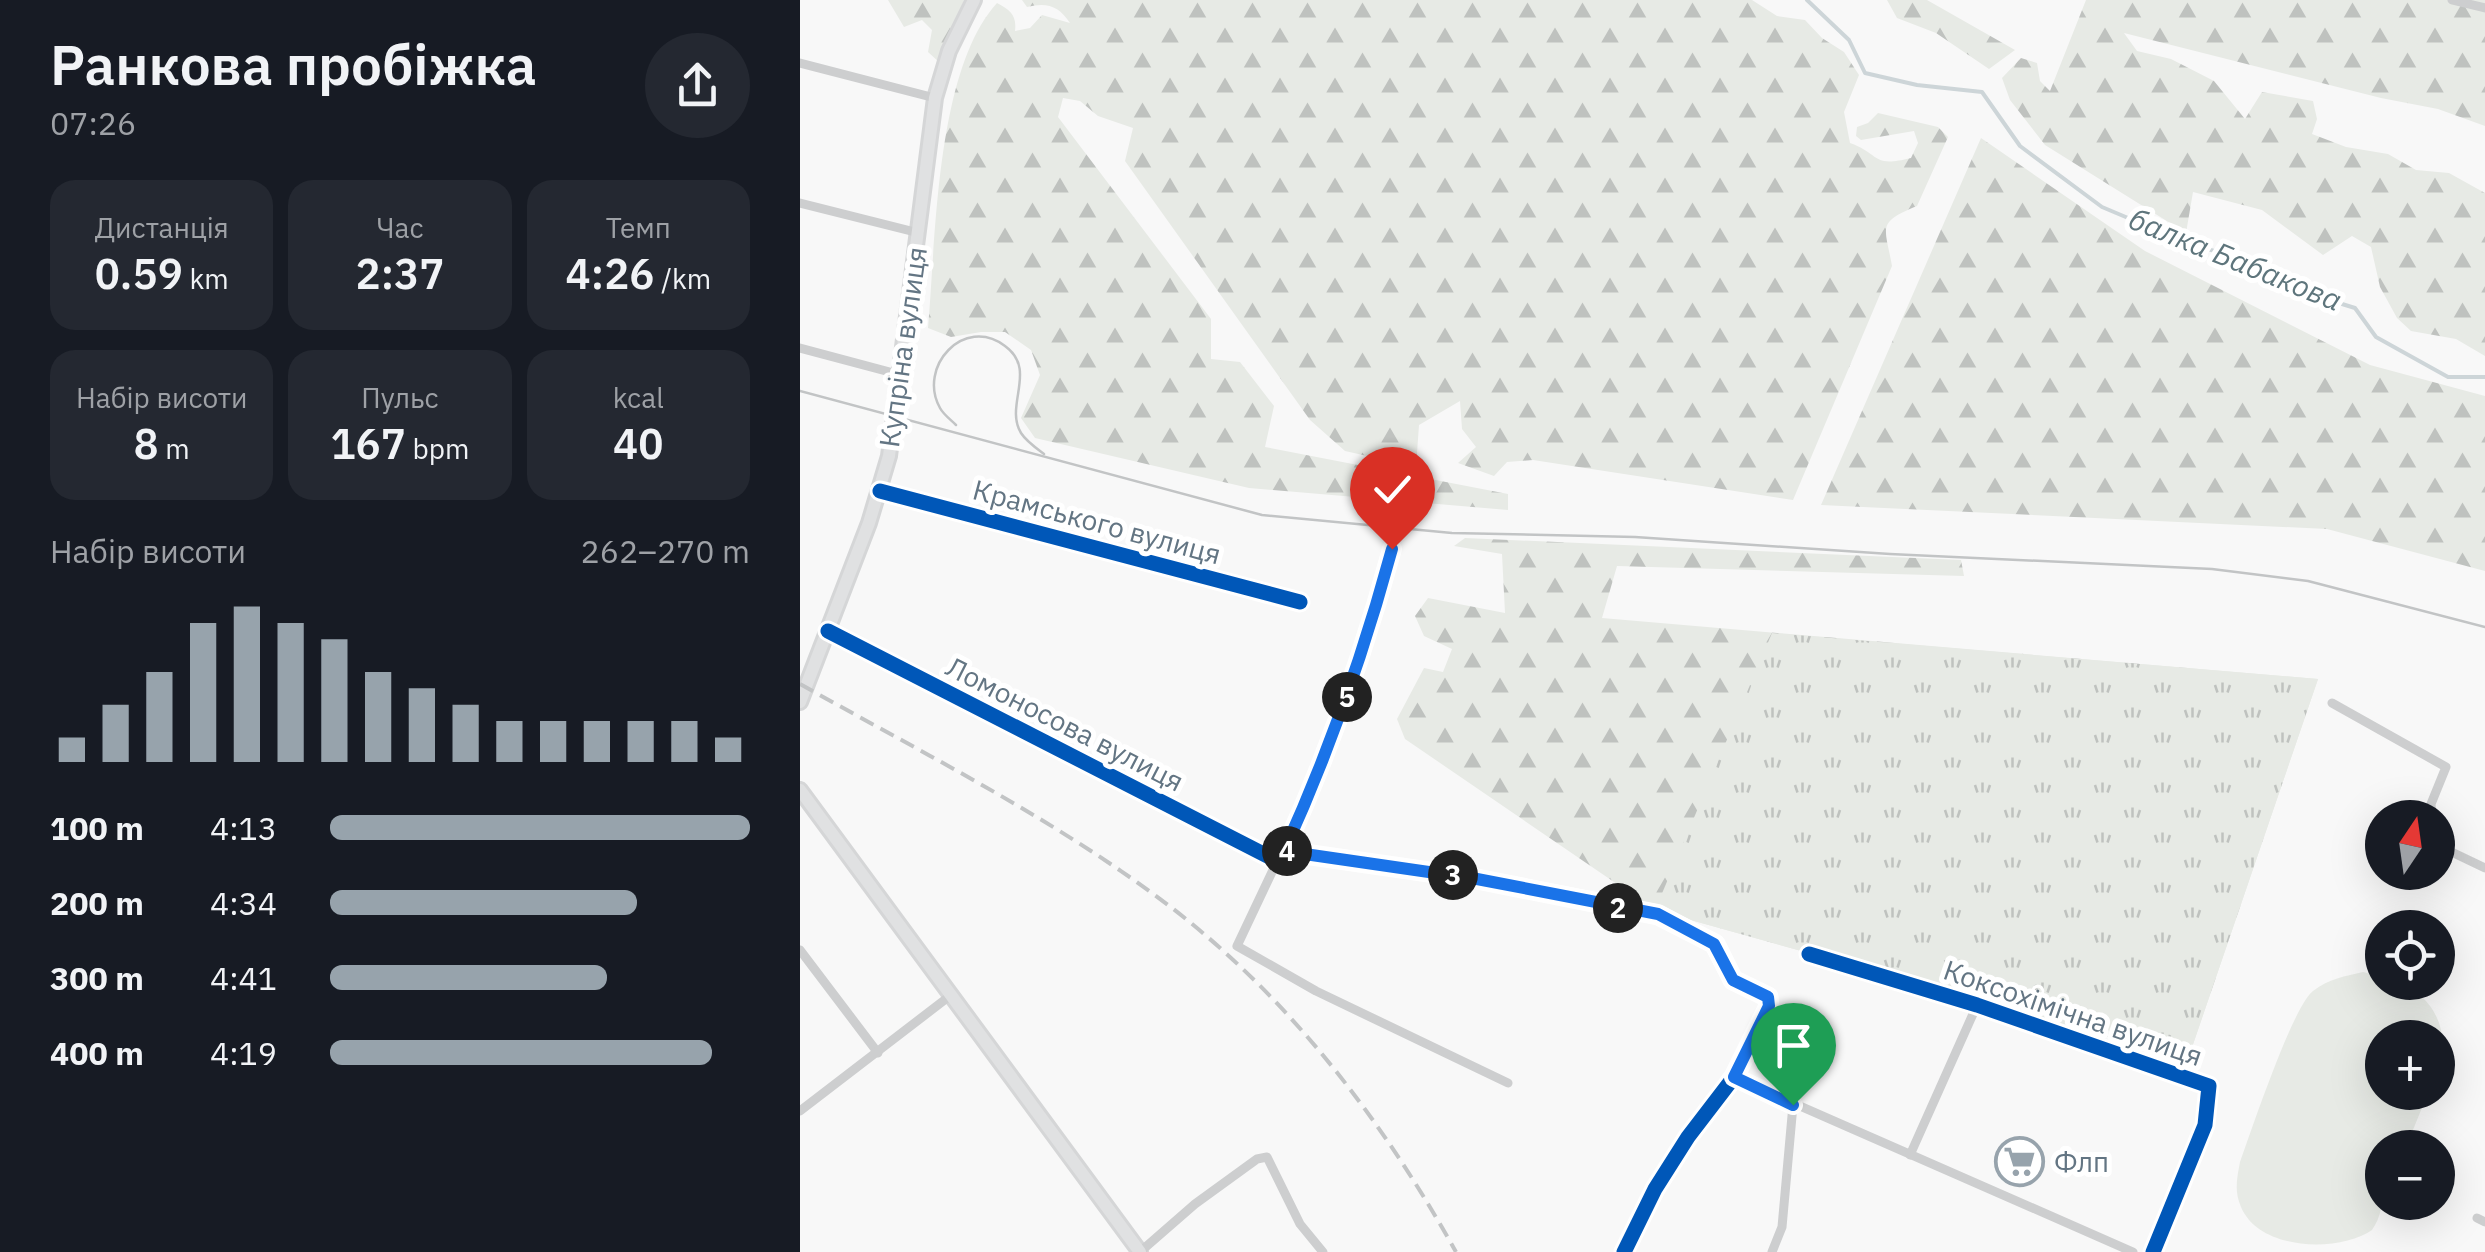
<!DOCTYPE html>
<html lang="uk">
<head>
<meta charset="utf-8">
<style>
	:root { --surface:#171b24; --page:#242831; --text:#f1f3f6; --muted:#9ea1a6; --accent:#97a3ac }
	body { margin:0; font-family:"IBM Plex Sans",sans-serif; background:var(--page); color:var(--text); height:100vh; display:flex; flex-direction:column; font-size:38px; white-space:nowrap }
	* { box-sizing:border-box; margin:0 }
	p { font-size:32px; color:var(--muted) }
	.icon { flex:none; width:55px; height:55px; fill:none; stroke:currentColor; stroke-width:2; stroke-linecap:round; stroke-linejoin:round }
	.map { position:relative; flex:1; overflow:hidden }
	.details { display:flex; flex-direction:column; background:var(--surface); width:800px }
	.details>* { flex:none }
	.needle { width:65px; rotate:13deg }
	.buttons { position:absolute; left:1565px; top:800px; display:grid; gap:20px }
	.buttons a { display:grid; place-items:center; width:90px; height:90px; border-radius:50%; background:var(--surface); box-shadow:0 10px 40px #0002; font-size:50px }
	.pin { position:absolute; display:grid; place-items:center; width:85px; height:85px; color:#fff; margin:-102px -42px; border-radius:50% 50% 50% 0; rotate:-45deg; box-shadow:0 0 10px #0007 }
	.pin .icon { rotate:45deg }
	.km { position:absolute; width:50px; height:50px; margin:-25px; border-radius:50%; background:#222; color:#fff; font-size:28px; line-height:50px; text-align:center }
	.round { display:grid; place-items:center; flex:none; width:105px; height:105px; border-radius:52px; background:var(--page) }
	.summary { display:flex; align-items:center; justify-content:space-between; height:170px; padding:0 50px }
	h1 { font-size:55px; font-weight:600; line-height:75px }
	.stats { display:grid; grid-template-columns:repeat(3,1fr); gap:15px; height:170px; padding:10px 50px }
	.stats div { display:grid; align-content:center; border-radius:25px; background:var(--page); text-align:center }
	.stats b { font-size:42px; font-weight:600 }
	.stats small { font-size:28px; font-weight:400 }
	.stats p { font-size:28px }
	.chart { height:280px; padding:20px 50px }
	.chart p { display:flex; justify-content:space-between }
	.chart svg { width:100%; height:180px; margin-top:10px; stroke:var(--accent); stroke-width:6 }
	ul { padding:0 50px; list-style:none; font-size:32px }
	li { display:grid; grid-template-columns:160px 120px 1fr; align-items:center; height:75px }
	li i { height:25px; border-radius:12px; background:var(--accent) }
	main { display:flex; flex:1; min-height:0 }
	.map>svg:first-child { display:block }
	.forest { fill:url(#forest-firs) }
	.park { fill:url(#park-tufts) }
	.pitch { fill:#e7eae5 }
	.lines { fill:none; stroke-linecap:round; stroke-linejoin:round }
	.stream { stroke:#cdd5d8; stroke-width:4 }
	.secondary-casing { stroke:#d5d6d7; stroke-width:18 }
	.street { stroke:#cdcecf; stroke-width:9 }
	.secondary { stroke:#e0e1e2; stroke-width:12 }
	.tram { stroke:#c2c4c5; stroke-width:2.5 }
	.rail { stroke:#c2c4c5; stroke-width:4; stroke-dasharray:15 8; stroke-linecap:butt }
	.cycleway-casing { stroke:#fff; stroke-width:21 }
	.cycleway { stroke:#0057b8; stroke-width:15 }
	.route-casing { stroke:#fff; stroke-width:20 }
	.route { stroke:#1a73e8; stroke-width:12 }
	.labels { text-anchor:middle; stroke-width:10; stroke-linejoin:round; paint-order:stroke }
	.street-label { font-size:28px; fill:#637583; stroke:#fff }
	.poi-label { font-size:28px; fill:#637583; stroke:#fff; text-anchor:start }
	.water-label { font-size:30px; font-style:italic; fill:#5e757c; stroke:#fff }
</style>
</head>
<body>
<main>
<section class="details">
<div class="summary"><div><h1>Ранкова пробіжка</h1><p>07:26</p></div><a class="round"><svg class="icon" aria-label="share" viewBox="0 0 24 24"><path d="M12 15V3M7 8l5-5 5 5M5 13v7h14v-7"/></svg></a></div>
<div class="stats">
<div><p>Дистанція</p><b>0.59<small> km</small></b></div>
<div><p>Час</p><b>2:37</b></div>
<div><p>Темп</p><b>4:26<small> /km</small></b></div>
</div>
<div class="stats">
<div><p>Набір висоти</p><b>8<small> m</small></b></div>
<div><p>Пульс</p><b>167<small> bpm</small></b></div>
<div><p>kcal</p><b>40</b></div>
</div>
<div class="chart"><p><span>Набір висоти</span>262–270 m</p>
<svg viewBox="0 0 160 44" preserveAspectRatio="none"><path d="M5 44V38M15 44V30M25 44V22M35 44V10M45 44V6M55 44V10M65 44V14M75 44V22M85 44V26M95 44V30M105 44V34M115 44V34M125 44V34M135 44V34M145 44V34M155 44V38"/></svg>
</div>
<ul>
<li><b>100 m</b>4:13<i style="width:100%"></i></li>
<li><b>200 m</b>4:34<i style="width:73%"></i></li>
<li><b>300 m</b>4:41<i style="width:66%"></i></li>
<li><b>400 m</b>4:19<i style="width:91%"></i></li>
</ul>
</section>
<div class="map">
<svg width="1685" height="1252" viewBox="0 0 1685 1252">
	<defs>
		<pattern id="forest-firs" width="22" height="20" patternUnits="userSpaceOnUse" patternTransform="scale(2.5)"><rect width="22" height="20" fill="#e7eae5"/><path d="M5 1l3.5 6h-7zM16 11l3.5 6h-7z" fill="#bfc2bf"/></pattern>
		<pattern id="park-tufts" width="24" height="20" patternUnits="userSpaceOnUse" patternTransform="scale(2.5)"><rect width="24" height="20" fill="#e7eae5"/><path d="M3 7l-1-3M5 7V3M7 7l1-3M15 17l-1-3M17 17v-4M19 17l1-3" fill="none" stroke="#bfc2bf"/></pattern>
	</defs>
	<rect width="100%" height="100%" fill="#f8f8f8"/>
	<g class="forest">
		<polygon points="88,0 164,0 140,63 128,52 132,30 122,20 104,27"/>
		<path d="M 222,0 L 952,0 L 977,16 L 1005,20 L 1022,38 L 1044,52 L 1059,75 L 1044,112 L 1050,143 C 1081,154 1071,168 1111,158 L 1118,143 L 1114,131 L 1061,140 L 1056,136 L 1057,127 L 1068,123 L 1078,113 L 1138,127 L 1148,137 L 1117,206 C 1076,223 1085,226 1092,266 L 993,500 L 733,460 L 707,462 L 694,476 L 658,463 L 676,447 L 662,429 L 660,401 L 619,425 L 616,467 L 545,451 L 510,420 L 325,161 L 333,128 L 298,116 L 280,101 L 263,98 L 258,117 L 411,319 L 411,359 L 440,362 L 474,406 L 465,447 L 708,494 L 708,510 L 449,488 L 235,438 L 221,418 L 240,375 L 231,350 L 205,332 L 181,332 L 151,337 L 128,328 C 136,237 136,70 197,3 C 210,10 217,15 215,31 L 230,28 L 242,15 L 270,23 C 259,6 247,2 227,7 Z"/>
		<polygon points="1087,0 1127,0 1215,50 1189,69 1136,33 1097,18"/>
		<polygon points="1286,0 1685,0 1685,126 1638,109 1581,98 1324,33 1337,51 1371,59 1414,81 1445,119 1462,92 1513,101 1517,119 1512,134 1546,147 1588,154 1616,170 1649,173 1685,193 1685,356 1656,339 1611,331 1597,318 1580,287 1571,247 1552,236 1523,255 1462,210 1393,192 1386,233 1245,145 1210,100 1202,78 1221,58 1237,63 1240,81 1250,91"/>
		<polygon points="1181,138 1345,251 1570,365 1685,396 1685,571 1527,529 1021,505"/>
		<polygon points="665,538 1161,560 1164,576 817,566 802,618 1518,679 1388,1059 855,910 605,739 597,719 624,668 643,672 652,649 624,636 615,616 628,598 705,613 702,554 654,546"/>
	</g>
	<polygon class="park" points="972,633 1518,679 1388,1059 855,910"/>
	<path class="pitch" d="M 1563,972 L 1582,977 L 1582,982 C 1628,982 1654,1029 1638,1070 L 1638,1038 L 1582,1038 L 1582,1092 L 1628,1093 L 1606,1147 L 1582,1148 C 1582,1174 1588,1208 1572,1230 C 1541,1252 1460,1252 1441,1207 C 1434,1191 1437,1178 1440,1162 C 1452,1129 1492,1008 1513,991 C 1528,979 1546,976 1563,972 Z"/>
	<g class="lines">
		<polyline class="stream" points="1007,0 1049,40 1065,73 1117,85 1182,92 1220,146 1302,207 1385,242 1476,270 1500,291 1555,308 1576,337 1648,377 1685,377"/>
		<defs>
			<g id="secondary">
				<polyline points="0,702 69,523 89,456 135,98 149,51 174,0"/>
				<polyline points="0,790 340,1252"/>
			</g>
		</defs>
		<use href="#secondary" class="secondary-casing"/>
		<g class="street">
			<polyline points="1652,0 1685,8"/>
			<polyline points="0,63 135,98"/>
			<polyline points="0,203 119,233"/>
			<polyline points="0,348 101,375"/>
			<polyline points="80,491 500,602"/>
			<polyline points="593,549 571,628 527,756 437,946 516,991 708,1083"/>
			<polyline points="28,631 479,862"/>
			<polyline points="1532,703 1646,767 1631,804 1632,818"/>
			<polyline points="1638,841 1639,846 1685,868"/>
			<polyline points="484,851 677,879 858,915 915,944 933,980 968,997 969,1006 934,1077 888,1137 855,1189 824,1252"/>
			<polyline points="0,950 78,1053"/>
			<polyline points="1009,954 1177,1005 1409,1086 1405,1125 1353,1252"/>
			<polyline points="934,1077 1333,1252"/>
			<polyline points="0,1111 151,995"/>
			<polyline points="1110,1155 1177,1005"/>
			<polyline points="1677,1218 1685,1222"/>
			<polyline points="340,1252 395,1204 457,1159 467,1157 500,1224 523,1252"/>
			<polyline points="972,1252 982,1227 993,1105"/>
		</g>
		<use href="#secondary" class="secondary"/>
		<g class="tram">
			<polyline points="0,391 462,515 652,533 835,537 1090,554 1412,569 1508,581 1685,627"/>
			<path d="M 156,425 C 151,420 143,414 140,408 C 117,367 164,315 205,346 C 238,370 204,405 221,433 C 226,441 236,448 244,454"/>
		</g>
		<path class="rail" d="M 0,684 C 126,755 257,820 372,908 C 491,1000 583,1121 656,1252"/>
		<defs>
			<g id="cycleway">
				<polyline points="80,491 500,602"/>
				<polyline points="28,631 479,862"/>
				<polyline points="484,851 677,879 858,915 915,944 933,980 968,997 969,1006 934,1077 888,1137 855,1189 824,1252"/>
				<polyline points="1009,954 1177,1005 1409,1086 1405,1125 1353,1252"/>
			</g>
		</defs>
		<use href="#cycleway" class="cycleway-casing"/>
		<use href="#cycleway" class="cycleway"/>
	</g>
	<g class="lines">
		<defs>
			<path id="route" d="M 592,549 C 563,656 530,750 484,851 L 677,879 L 858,914 L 914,944 L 933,980 L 968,997 L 969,1006 L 934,1077 L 993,1105"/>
		</defs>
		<use href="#route" class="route-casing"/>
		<use href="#route" class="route"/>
	</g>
	<defs>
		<symbol id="supermarket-ring" viewBox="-11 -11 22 22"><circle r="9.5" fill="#fff" stroke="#97a3ac" stroke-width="1.5"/><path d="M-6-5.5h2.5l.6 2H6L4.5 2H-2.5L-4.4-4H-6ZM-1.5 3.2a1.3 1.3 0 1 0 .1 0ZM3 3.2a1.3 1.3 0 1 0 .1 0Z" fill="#97a3ac"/></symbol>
	</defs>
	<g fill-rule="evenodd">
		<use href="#supermarket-ring" x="1192" y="1134" width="55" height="55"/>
	</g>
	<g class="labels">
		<g class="street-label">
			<text transform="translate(103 347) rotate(-82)" y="10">Купріна вулиця</text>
			<text transform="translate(297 522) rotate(15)" y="10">Крамського вулиця</text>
			<text transform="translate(265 724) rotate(27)" y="10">Ломоносова вулиця</text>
			<text transform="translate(1273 1013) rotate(19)" y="10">Коксохімічна вулиця</text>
		</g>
		<g class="poi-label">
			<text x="1254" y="1172">Флп</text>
		</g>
		<g class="water-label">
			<text transform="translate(1435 260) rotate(22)" y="10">балка Бабакова</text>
		</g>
	</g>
</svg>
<div class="buttons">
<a><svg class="needle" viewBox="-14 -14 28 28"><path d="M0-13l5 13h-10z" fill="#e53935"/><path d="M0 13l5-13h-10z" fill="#9ea1a6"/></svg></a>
<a><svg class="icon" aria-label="locate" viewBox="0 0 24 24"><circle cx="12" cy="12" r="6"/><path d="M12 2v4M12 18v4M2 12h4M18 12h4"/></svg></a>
<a>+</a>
<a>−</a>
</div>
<div class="pin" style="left:993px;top:1105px;background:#1e9e55"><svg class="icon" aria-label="arrive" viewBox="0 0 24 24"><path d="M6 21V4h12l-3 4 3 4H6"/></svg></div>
<div class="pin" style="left:592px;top:549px;background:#d93025"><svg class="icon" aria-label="check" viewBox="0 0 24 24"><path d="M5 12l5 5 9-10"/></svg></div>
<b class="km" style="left:818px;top:908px">2</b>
<b class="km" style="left:653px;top:875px">3</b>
<b class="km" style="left:487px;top:851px">4</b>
<b class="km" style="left:547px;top:697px">5</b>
</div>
</main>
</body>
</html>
